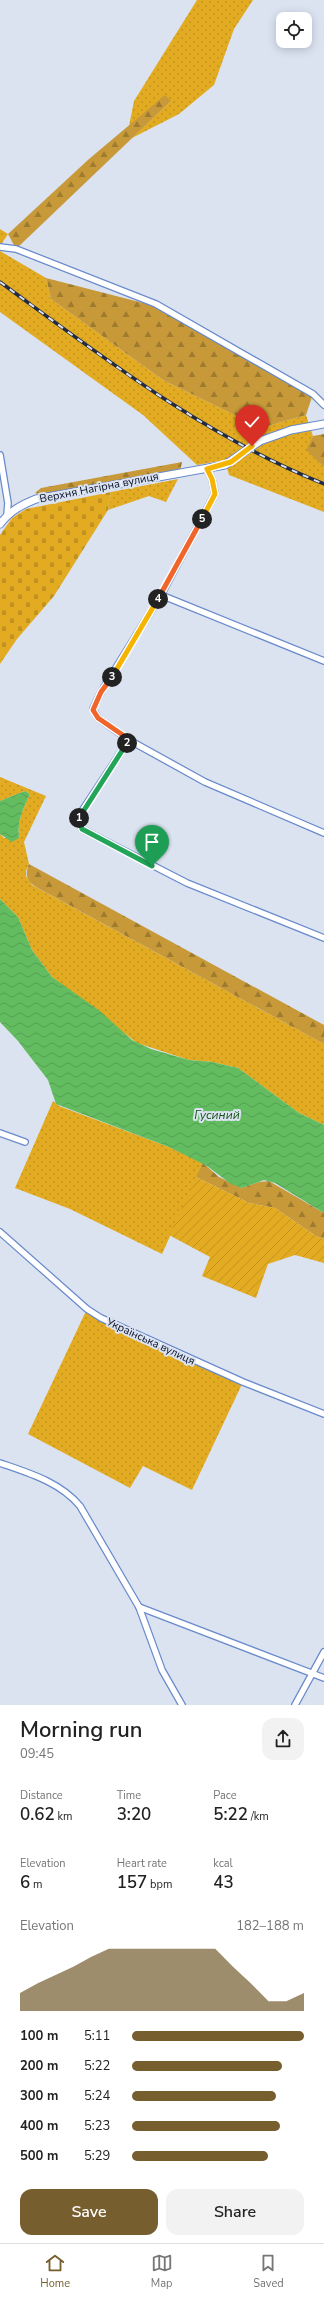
<!DOCTYPE html>
<html lang="en">
<head>
<meta charset="utf-8">
<style>
	:root { --surface:#fff; --page:#f2f2f2; --text:#222; --muted:#767676; --line:#e0e0e0; --accent:#765e2e }
	body { margin:0; font-family:"Nunito Sans",sans-serif; background:var(--page); color:var(--text); height:100vh; display:flex; flex-direction:column; font-size:15px; white-space:nowrap }
	* { box-sizing:border-box; margin:0 }
	p { font-size:13px; color:var(--muted) }
	.icon { flex:none; width:22px; height:22px; fill:none; stroke:currentColor; stroke-width:2; stroke-linecap:round; stroke-linejoin:round }
	.map { position:relative; height:1705px; overflow:hidden }
	.side { display:flex; flex-direction:column; background:var(--surface); flex:1 }
	.side>* { flex:none }
	.buttons { position:absolute; left:276px; top:12px; display:grid; gap:8px }
	.buttons a { display:grid; place-items:center; width:36px; height:36px; border-radius:8px; background:var(--surface); box-shadow:0 2px 10px #0003; font-size:20px }
	.pin { position:absolute; display:grid; place-items:center; width:34px; height:34px; color:#fff; margin:-41px -17px; border-radius:50% 50% 50% 0; rotate:-45deg; box-shadow:0 0 4px #0007 }
	.pin .icon { rotate:45deg }
	.km { position:absolute; width:20px; height:20px; margin:-10px; border-radius:50%; background:#222; color:#fff; font-size:11px; line-height:20px; text-align:center }
	.round { display:grid; place-items:center; flex:none; width:42px; height:42px; border-radius:12px; background:var(--page) }
	.summary { display:flex; align-items:center; justify-content:space-between; height:68px; padding:0 20px }
	h1 { font-size:22px; font-weight:600; line-height:30px }
	.figures { display:grid; grid-template-columns:repeat(3,1fr); gap:6px; height:68px; padding:4px 20px }
	.figures div { display:grid; align-content:center }
	.figures b { font-size:17px; font-weight:600 }
	.figures small { font-size:11px; font-weight:400 }
	.figures p { font-size:11px }
	.chart { height:112px; padding:8px 20px }
	.chart p { display:flex; justify-content:space-between }
	.chart svg { width:100%; height:72px; margin-top:4px; fill:var(--accent); opacity:.7 }
	.cta { display:flex; gap:8px; margin-top:auto; padding:8px 20px }
	.cta a { flex:1; height:46px; border-radius:12px; background:var(--accent); color:#fff; font-size:16px; font-weight:600; line-height:46px; text-align:center }
	.cta a+a { background:var(--page); color:var(--text) }
	ul { padding:0 20px; list-style:none; font-size:13px }
	li { display:grid; grid-template-columns:64px 48px 1fr; align-items:center; height:30px }
	li i { height:10px; border-radius:5px; background:var(--accent) }
	.dock { display:flex; justify-content:space-around; align-items:center; height:56px; border-top:1px solid var(--line); background:var(--surface); font-size:11px; color:var(--muted) }
	.dock a { display:grid; justify-items:center; gap:2px }
	.dock .selected { color:var(--accent) }
	.map>svg:first-child { display:block }
	.grass { fill:url(#grass-dots) }
	.forest { fill:url(#forest-firs) }
	.cemetery { fill:url(#cemetery-stones) }
	.garden { fill:url(#garden-furrows) }
	.water { fill:url(#water-waves) }
	.lines { fill:none; stroke-linecap:round; stroke-linejoin:round }
	.minor-casing { stroke:#698acb; stroke-width:8 }
	.secondary-casing { stroke:#698acb; stroke-width:9 }
	.minor { stroke:#fff; stroke-width:5.5 }
	.secondary { stroke:#fff; stroke-width:7 }
	.rail-casing { stroke:#222b42; stroke-width:3.5 }
	.rail { stroke:#dbe3f1; stroke-width:2; stroke-dasharray:6; stroke-linecap:butt }
	.split-1-casing { stroke:#fff; stroke-width:8 }
	.split-2-casing { stroke:#fff; stroke-width:8 }
	.split-3-casing { stroke:#fff; stroke-width:8 }
	.split-4-casing { stroke:#fff; stroke-width:8 }
	.split-5-casing { stroke:#fff; stroke-width:8 }
	.split-6-casing { stroke:#fff; stroke-width:8 }
	.split-1 { stroke:#22a559; stroke-width:5 }
	.split-2 { stroke:#22a559; stroke-width:5 }
	.split-3 { stroke:#f0652b; stroke-width:5 }
	.split-4 { stroke:#f5b400; stroke-width:5 }
	.split-5 { stroke:#f0652b; stroke-width:5 }
	.split-6 { stroke:#f5b400; stroke-width:5 }
	.labels { text-anchor:middle; stroke-width:4; stroke-linejoin:round; paint-order:stroke }
	.street-label { font-size:11px; fill:#040e26; stroke:#dbe3f1 }
	.water-label { font-size:12px; font-style:italic; fill:#165316; stroke:#dbe3f1 }
</style>
</head>
<body>
<div class="map">
<svg width="324" height="1705" viewBox="0 0 324 1705">
	<defs>
		<pattern id="grass-dots" width="8" height="8" patternUnits="userSpaceOnUse"><rect width="8" height="8" fill="#e3ab21"/><path d="M2 2h.1M6 6h.1" fill="none" stroke="#c1921e" stroke-width="1.8" stroke-linecap="round"/></pattern>
		<pattern id="forest-firs" width="22" height="20" patternUnits="userSpaceOnUse"><rect width="22" height="20" fill="#c79938"/><path d="M5 1l3.5 6h-7zM16 11l3.5 6h-7z" fill="#9f7b2f"/></pattern>
		<pattern id="cemetery-stones" width="16" height="16" patternUnits="userSpaceOnUse"><rect width="16" height="16" fill="#e3ab21"/><path d="M2 7V4a2 2 0 0 1 4 0v3zM10 15v-3a2 2 0 0 1 4 0v3z" fill="#c1921e"/></pattern>
		<pattern id="garden-furrows" width="10" height="10" patternUnits="userSpaceOnUse"><rect width="10" height="10" fill="#e3ab21"/><path d="M-1 1l2-2M0 10L10 0M9 11l2-2" fill="none" stroke="#c1921e"/></pattern>
		<pattern id="water-waves" width="16" height="10" patternUnits="userSpaceOnUse"><rect width="16" height="10" fill="#63bd60"/><path d="M0 5q4-4 8 0t8 0" fill="none" stroke="#54a153"/></pattern>
	</defs>
	<rect width="100%" height="100%" fill="#dbe3f1"/>
	<g class="grass">
		<polygon points="197,0 253,0 234,29 214,85 179,114 132,138 171,101 129,126 134,101"/>
		<polygon points="0,229 8,234 0,246"/>
		<polygon points="0,251 46,278 51,299 163,380 261,428 306,415 313,436 307,450 324,467 324,512 229,475 225,460 197,465 143,415 0,312"/>
		<polygon points="178,479 166,502 149,496 108,510 111,492"/>
		<path d="M 0,777 L 46,796 L 24,842 L 29,864 L 26,871 L 26,876 L 32,885 L 324,1044 L 324,1125 L 299,1113 L 238,1068 L 212,1062 L 189,1060 L 137,1043 L 52,977 L 32,950 L 18,917 L 0,899 L 0,834 L 4,838 L 19,838 C 17,821 23,809 30,794 L 25,791 L 0,801 Z"/>
		<polygon points="53,1101 59,1106 169,1147 203,1163 162,1254 70,1209 15,1188"/>
		<polygon points="87,1309 243,1382 192,1490 143,1466 130,1488 28,1434"/>
	</g>
	<g class="forest">
		<polygon points="165,95 171,101 16,249 8,234 89,159"/>
		<polygon points="46,278 155,306 312,397 306,415 261,428 163,380 51,299"/>
		<polygon points="324,434 324,467 306,450 313,436"/>
		<polygon points="182,462 180,472 48,497 35,493 41,488"/>
		<path d="M 29,864 L 324,1025 L 324,1044 L 36,887 C 26,881 25,874 29,864 Z"/>
		<polygon points="203,1163 219,1177 242,1188 259,1182 269,1181 324,1213 324,1239 316,1236 275,1208 249,1203 196,1177"/>
	</g>
	<polygon class="cemetery" points="111,492 108,510 54,596 17,639 0,664 0,535 12,518 26,509"/>
	<polygon class="garden" points="196,1177 249,1203 275,1208 316,1236 324,1239 324,1263 295,1255 268,1264 256,1298 202,1276 210,1257 169,1235"/>
	<g class="water">
		<path d="M 25,791 L 30,794 C 23,809 17,821 19,838 L 12,842 L 0,834 L 0,801 Z"/>
		<polygon points="0,899 18,917 32,950 52,977 100,1011 132,1040 151,1049 189,1060 212,1062 238,1068 299,1113 324,1125 324,1213 275,1183 264,1180 242,1188 231,1184 207,1166 169,1147 56,1104 48,1080 18,1041 0,1022"/>
	</g>
	<g class="lines">
		<defs>
			<g id="minor">
				<polyline points="0,247 16,249 156,304 313,394 324,405"/>
				<polyline points="0,455 8,503 7,515"/>
				<polyline points="207,469 212,479 215,494 161,595 101,692 93,709 98,718 129,740 78,817 82,829 187,883 324,938"/>
				<polyline points="161,595 324,661"/>
				<polyline points="129,740 205,782 324,833"/>
				<polyline points="0,1133 25,1142"/>
				<polyline points="0,1232 87,1309 101,1318 243,1382 324,1414"/>
				<path d="M 0,1463 C 29,1473 60,1482 80,1506 L 139,1607 L 162,1670 L 182,1705"/>
				<polyline points="139,1607 324,1678"/>
				<polyline points="295,1705 324,1652"/>
			</g>
			<path id="secondary" d="M 0,524 C 10,511 21,505 36,499 L 225,465 L 260,441 L 291,430 L 324,424"/>
		</defs>
		<use href="#minor" class="minor-casing"/>
		<use href="#secondary" class="secondary-casing"/>
		<use href="#minor" class="minor"/>
		<use href="#secondary" class="secondary"/>
		<defs>
			<path id="rail" d="M 0,282 C 104,358 203,435 324,484"/>
		</defs>
		<use href="#rail" class="rail-casing"/>
		<use href="#rail" class="rail"/>
	</g>
	<g class="lines">
		<defs>
			<polyline id="split-1" points="79,818 82,829 152,866"/>
			<polyline id="split-2" points="79,818 127,743"/>
			<polyline id="split-3" points="112,677 101,692 93,710 98,718 130,740 127,743"/>
			<polyline id="split-4" points="112,677 158,599"/>
			<polyline id="split-5" points="158,599 202,519"/>
			<polyline id="split-6" points="202,519 215,494 212,479 207,469 231,462 252,446"/>
		</defs>
		<use href="#split-1" class="split-1-casing"/>
		<use href="#split-2" class="split-2-casing"/>
		<use href="#split-3" class="split-3-casing"/>
		<use href="#split-4" class="split-4-casing"/>
		<use href="#split-5" class="split-5-casing"/>
		<use href="#split-6" class="split-6-casing"/>
		<use href="#split-1" class="split-1"/>
		<use href="#split-2" class="split-2"/>
		<use href="#split-3" class="split-3"/>
		<use href="#split-4" class="split-4"/>
		<use href="#split-5" class="split-5"/>
		<use href="#split-6" class="split-6"/>
	</g>
	<g class="labels">
		<g class="street-label">
			<text transform="translate(99 487) rotate(-11)" y="4">Верхня Нагірна вулиця</text>
			<text transform="translate(151 1341) rotate(25)" y="4">Українська вулиця</text>
		</g>
		<g class="water-label">
			<text x="217" y="1119">Гусиний</text>
		</g>
	</g>
</svg>
<div class="buttons">
<a><svg class="icon" aria-label="locate" viewBox="0 0 24 24"><circle cx="12" cy="12" r="6"/><path d="M12 2v4M12 18v4M2 12h4M18 12h4"/></svg></a>
</div>
<div class="pin" style="left:152px;top:866px;background:#1e9e55"><svg class="icon" aria-label="arrive" viewBox="0 0 24 24"><path d="M6 21V4h12l-3 4 3 4H6"/></svg></div>
<div class="pin" style="left:252px;top:446px;background:#d93025"><svg class="icon" aria-label="check" viewBox="0 0 24 24"><path d="M5 12l5 5 9-10"/></svg></div>
<b class="km" style="left:79px;top:818px">1</b>
<b class="km" style="left:127px;top:743px">2</b>
<b class="km" style="left:112px;top:677px">3</b>
<b class="km" style="left:158px;top:599px">4</b>
<b class="km" style="left:202px;top:519px">5</b>
</div>
<section class="side">
<div class="summary"><div><h1>Morning run</h1><p>09:45</p></div><a class="round"><svg class="icon" aria-label="share" viewBox="0 0 24 24"><path d="M12 15V3M7 8l5-5 5 5M5 13v7h14v-7"/></svg></a></div>
<div class="figures">
<div><p>Distance</p><b>0.62<small> km</small></b></div>
<div><p>Time</p><b>3:20</b></div>
<div><p>Pace</p><b>5:22<small> /km</small></b></div>
</div>
<div class="figures">
<div><p>Elevation</p><b>6<small> m</small></b></div>
<div><p>Heart rate</p><b>157<small> bpm</small></b></div>
<div><p>kcal</p><b>43</b></div>
</div>
<div class="chart"><p><span>Elevation</span>182–188 m</p>
<svg viewBox="0 0 160 44" preserveAspectRatio="none"><path d="M0 44V33L10 27L20 22L30 17L40 11L50 6L60 6L70 6L80 6L90 6L100 6L110 6L120 17L130 27L140 38L150 38L160 33V44z"/></svg>
</div>
<ul>
<li><b>100 m</b>5:11<i style="width:100%"></i></li>
<li><b>200 m</b>5:22<i style="width:87%"></i></li>
<li><b>300 m</b>5:24<i style="width:84%"></i></li>
<li><b>400 m</b>5:23<i style="width:86%"></i></li>
<li><b>500 m</b>5:29<i style="width:79%"></i></li>
</ul>
<div class="cta"><a>Save</a><a>Share</a></div>
</section>
<nav class="dock">
<a class="selected"><svg class="icon" aria-label="home" viewBox="0 0 24 24"><path d="M3 11l9-7 9 7M6 9v11h12V9"/></svg>Home</a>
<a><svg class="icon" aria-label="map" viewBox="0 0 24 24"><path d="M3 6l6-2 6 2 6-2v14l-6 2-6-2-6 2zM9 4v14M15 6v14"/></svg>Map</a>
<a><svg class="icon" aria-label="saved" viewBox="0 0 24 24"><path d="M7 4h10v16l-5-4-5 4z"/></svg>Saved</a>
</nav>
</body>
</html>
